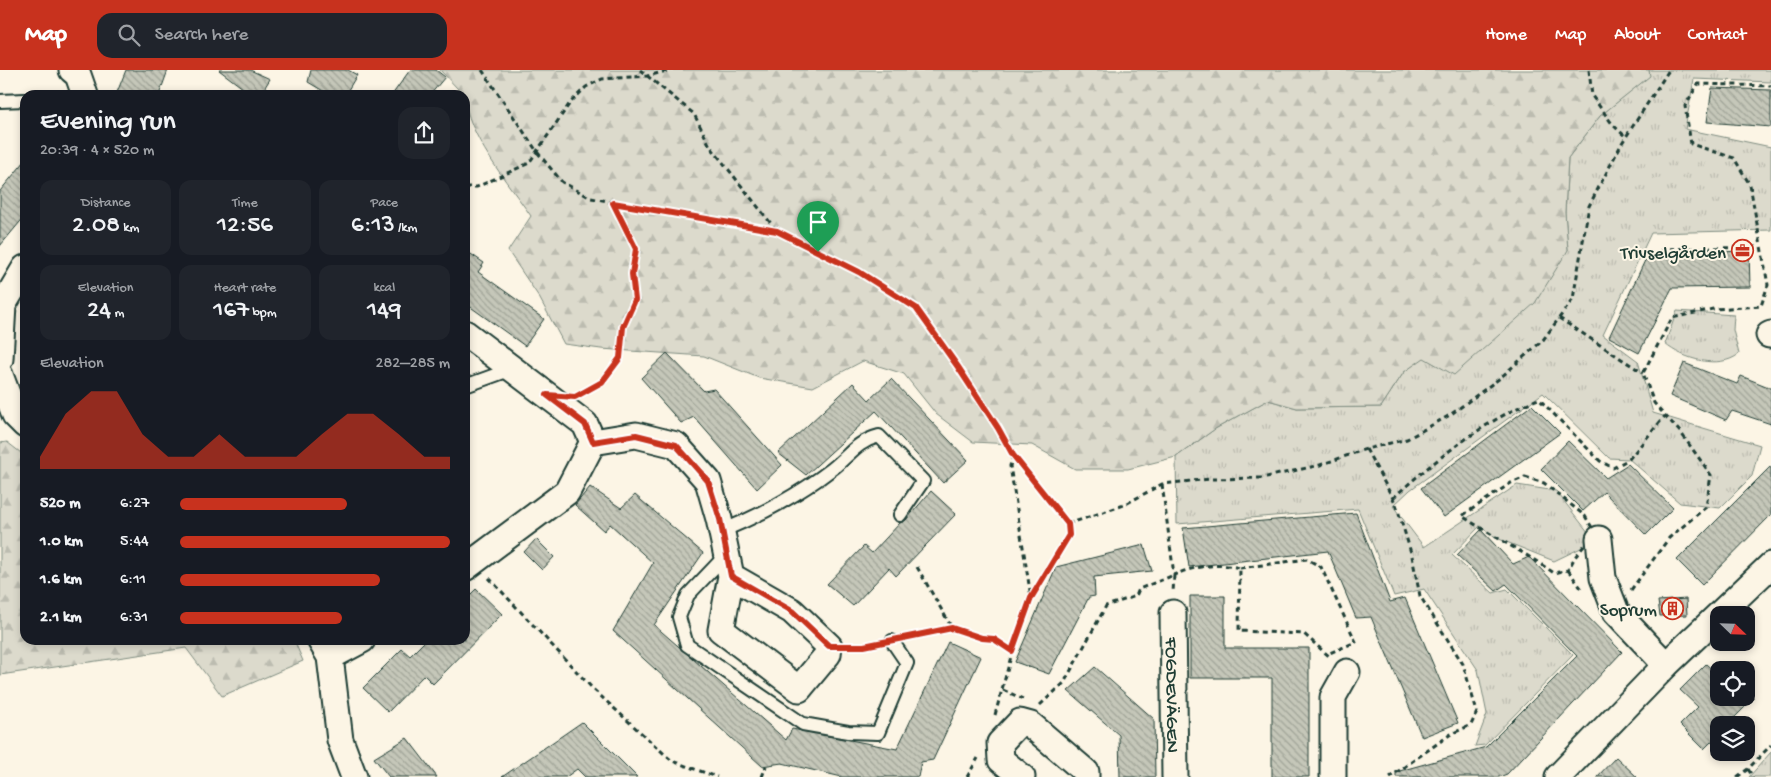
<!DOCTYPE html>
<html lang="en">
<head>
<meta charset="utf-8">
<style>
	:root { --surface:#171b24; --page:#20242c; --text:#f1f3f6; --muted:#9ea1a6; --accent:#c8321e }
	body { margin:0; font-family:"Gochi Hand",sans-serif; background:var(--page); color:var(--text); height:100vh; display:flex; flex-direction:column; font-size:19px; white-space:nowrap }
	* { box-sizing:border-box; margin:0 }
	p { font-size:16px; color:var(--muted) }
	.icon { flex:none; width:28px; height:28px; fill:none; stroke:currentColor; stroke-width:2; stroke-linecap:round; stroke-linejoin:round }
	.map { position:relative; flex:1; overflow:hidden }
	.sheet { position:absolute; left:20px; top:20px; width:450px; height:555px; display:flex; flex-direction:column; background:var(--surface); border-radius:15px; box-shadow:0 2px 8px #0003 }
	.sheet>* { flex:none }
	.needle { width:32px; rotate:113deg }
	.fabs { position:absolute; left:1710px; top:536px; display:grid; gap:10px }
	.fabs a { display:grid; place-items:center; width:45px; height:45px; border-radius:10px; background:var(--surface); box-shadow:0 2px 8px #0003; font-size:25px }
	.pin { position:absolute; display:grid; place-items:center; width:42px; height:42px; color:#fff; margin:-51px -21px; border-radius:50% 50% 50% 0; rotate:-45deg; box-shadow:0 0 5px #0007 }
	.pin .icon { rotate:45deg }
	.round { display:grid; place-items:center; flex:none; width:52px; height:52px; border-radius:15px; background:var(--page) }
	.headline { display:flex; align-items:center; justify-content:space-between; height:85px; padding:0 20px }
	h1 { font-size:28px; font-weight:600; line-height:38px }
	.figures { display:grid; grid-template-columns:repeat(3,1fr); gap:8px; height:85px; padding:5px 20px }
	.figures div { display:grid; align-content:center; border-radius:12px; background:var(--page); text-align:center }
	.figures b { font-size:25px; font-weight:600 }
	.figures small { font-size:14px; font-weight:400 }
	.figures p { font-size:14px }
	.chart { height:140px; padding:10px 20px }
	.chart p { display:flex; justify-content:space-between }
	.chart svg { width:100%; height:90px; margin-top:5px; fill:var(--accent); opacity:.7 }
	ul { padding:0 20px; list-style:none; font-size:16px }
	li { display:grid; grid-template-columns:80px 60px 1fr; align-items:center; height:38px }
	li i { height:12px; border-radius:6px; background:var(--accent) }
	header { display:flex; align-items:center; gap:30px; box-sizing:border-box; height:70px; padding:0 25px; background:var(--accent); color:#fff }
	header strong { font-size:24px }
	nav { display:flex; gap:28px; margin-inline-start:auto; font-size:18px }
	.search { width:350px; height:45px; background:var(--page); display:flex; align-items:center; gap:12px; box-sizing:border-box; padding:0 18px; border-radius:15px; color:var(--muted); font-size:19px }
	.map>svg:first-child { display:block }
	.grass { fill:url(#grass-tufts); stroke:#7e8c80 }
	.forest { fill:url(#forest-firs); stroke:#7e8c80 }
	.building { fill:url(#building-back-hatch); stroke:#1f3d34 }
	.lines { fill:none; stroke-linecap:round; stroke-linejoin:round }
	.lane-casing { stroke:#1f3d34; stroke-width:16 }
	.street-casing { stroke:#1f3d34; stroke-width:29 }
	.path { stroke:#1f3d34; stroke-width:3; stroke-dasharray:5 4; stroke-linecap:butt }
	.lane { stroke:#fcf5e5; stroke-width:12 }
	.street { stroke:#fcf5e5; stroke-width:25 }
	.route-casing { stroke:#fff; stroke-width:10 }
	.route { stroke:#c8321e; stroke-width:6 }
	.labels { text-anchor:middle; stroke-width:4; stroke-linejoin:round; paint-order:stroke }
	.poi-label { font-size:19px; fill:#1f3d34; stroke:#fcf5e5; text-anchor:end }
	.street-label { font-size:19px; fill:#1f3d34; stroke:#fcf5e5 }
</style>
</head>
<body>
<header>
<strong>Map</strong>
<div class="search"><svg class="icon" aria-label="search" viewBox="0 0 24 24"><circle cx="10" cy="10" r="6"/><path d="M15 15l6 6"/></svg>Search here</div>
<nav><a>Home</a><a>Map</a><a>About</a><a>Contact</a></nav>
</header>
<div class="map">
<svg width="1771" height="707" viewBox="0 0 1771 707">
	<defs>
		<pattern id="grass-tufts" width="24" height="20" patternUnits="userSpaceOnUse" patternTransform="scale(1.25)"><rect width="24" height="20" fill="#dcdacc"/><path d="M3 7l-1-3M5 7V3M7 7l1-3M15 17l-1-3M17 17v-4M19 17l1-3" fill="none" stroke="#bcbcb0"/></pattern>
		<pattern id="forest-firs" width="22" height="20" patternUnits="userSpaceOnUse" patternTransform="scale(1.25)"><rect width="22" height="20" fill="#dcdacc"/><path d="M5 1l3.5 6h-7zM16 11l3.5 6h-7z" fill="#bcbcb0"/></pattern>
		<pattern id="building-back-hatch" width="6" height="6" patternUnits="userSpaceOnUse" patternTransform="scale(1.25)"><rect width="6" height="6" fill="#c5c7b9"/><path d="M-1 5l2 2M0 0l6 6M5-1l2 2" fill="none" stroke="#9fa397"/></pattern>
	</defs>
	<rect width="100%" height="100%" fill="#fcf5e5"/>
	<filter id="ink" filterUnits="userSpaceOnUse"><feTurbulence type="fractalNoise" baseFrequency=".02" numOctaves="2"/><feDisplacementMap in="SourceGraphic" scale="10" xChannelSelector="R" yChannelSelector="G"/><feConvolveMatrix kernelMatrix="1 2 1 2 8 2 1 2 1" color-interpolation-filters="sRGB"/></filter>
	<g filter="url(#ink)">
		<g class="grass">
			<polygon points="1649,0 1771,0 1771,12 1694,9 1685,59 1771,77 1771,160 1651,163 1603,265 1638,291 1653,343 1760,375 1752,406 1720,438 1680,433 1629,389 1609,388 1543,323 1410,420 1393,436 1424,477 1517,415 1556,421 1592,467 1583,477 1554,491 1494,467 1480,456 1452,485 1493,523 1507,519 1573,585 1485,675 1475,676 1487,644 1478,600 1424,519 1394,526 1358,439 1177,454 1176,387 1215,359 1268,330 1297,338 1381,337 1404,302 1568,180 1565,142 1568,88 1600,46 1649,6"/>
			<path d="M 1677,241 L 1734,245 L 1733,260 L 1739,284 C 1719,300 1683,289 1665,274 Z"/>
			<polygon points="1771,682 1771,707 1749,707"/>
		</g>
		<g class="forest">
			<path d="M 440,0 L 1649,0 L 1650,6 L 1600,46 L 1568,88 L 1565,142 L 1568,180 L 1535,233 L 1454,305 L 1424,288 L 1404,302 L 1381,337 L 1297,338 L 1268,330 L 1215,359 L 1176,387 L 1128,399 L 1075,399 L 1032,375 L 973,372 L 936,344 L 904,304 L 863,291 L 813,317 L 759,308 L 704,286 L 601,279 L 564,274 L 539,227 L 508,181 L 531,146 C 509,114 465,63 465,25 L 461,25 L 458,19 Z"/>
			<polygon points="7,372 25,386 25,570 294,570 303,591 222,626 186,578 0,605 0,373"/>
		</g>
		<g class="building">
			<polygon points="126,0 168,0 159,25 116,25"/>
			<polygon points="219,0 250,0 270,9 260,25 252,25"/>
			<polygon points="311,0 348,0 357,5 345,25 330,25 308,12"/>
			<polygon points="410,0 436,0 445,7 430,25 392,25"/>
			<polygon points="1712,18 1771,20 1771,57 1707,52"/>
			<polygon points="25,91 25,146 0,176 0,121"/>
			<polygon points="465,180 484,193 478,202 544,249 525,276 465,233"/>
			<polygon points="1749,181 1750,217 1672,218 1639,283 1609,267 1648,184"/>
			<polygon points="667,283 704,321 714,319 782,395 757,419 694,347 681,353 641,308"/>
			<polygon points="1684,293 1737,314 1741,306 1771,318 1771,354 1732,341 1726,350 1670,326"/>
			<polygon points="891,309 968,390 943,413 876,341 806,405 778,383 853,313 869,330"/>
			<polygon points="1532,335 1560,363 1444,447 1421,418"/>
			<polygon points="1568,371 1606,408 1628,394 1673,438 1646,465 1604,422 1583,441 1541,399"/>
			<polygon points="1771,396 1771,445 1702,515 1677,490"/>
			<polygon points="590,417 621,438 635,425 703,483 654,555 786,670 792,659 897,679 948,572 981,587 933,690 921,692 918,707 842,707 782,693 762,696 613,561 653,493 610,454 604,461 575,435"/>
			<polygon points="931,421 956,444 896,506 889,498 853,536 827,514 864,476 872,483 900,453 906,450"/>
			<polygon points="1356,443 1390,532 1405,528 1458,653 1422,667 1371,547 1356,548 1328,481 1189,497 1183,458"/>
			<polygon points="1481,460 1513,494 1529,487 1622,582 1507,704 1499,707 1396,707 1396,702 1486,677 1577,586 1506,514 1496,521 1457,485"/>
			<polygon points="536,469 554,487 542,500 524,482"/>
			<polygon points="1144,475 1152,501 1094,507 1095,526 1089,527 1049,604 1015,592 1056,497"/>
			<polygon points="476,519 502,544 433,614 424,605 388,642 363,618 402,579 410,586 426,570 465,570 465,530"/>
			<polygon points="1190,526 1225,526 1225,578 1309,578 1309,707 1272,707 1272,608 1190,608"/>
			<polygon points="1686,529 1687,545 1660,546 1658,531"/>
			<polygon points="1706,594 1719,606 1719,628 1754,628 1727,655 1719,655 1719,664 1704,679 1680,655 1698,637 1680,620"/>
			<polygon points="1095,597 1154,649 1155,707 1120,707 1119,665 1068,621"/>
			<polygon points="582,652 637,707 585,707 577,699 566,707 502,707"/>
			<polygon points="407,668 437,707 389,707 374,688"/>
			<polygon points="1616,687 1637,707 1597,707"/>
		</g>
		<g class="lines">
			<defs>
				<g id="lane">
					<polyline points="0,31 25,30"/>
					<polyline points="465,316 512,299"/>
					<path d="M 721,461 C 758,447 801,423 832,399 C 850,385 856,372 879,366 L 923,411 L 900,445"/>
					<polyline points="727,484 688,525 679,547 687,575 803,654 848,662 878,663 907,593 892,571"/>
				</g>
				<g id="street">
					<polyline points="72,0 78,5 85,25"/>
					<polyline points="465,263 585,354 593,372 636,365 676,375 708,411 719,449 731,506 721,560 799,619 828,584 829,576 792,541 731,506"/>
					<polyline points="1769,265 1771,264"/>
					<polyline points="0,289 3,235 25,198"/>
					<polyline points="0,305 15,345 25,355"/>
					<polyline points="1599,469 1603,508 1616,542 1666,595"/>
					<polyline points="465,498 567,422 593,372"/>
					<path id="s1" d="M 1173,543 L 1175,707"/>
					<polyline points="320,570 330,587 340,670 354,707"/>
					<polyline points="330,587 362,570"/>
					<polyline points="1022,707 1001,690 1000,673 1020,652 1031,655 1086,702 1086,707"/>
					<polyline points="1333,707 1333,627 1347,602"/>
					<polyline points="1558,707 1666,595 1771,495"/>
				</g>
			</defs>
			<use href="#lane" class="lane-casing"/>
			<use href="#street" class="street-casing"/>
			<g class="path">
				<polyline points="482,0 538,83 562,112 591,128 777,161 859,202 916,238 958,297 998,358 1013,385 1068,454"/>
				<polyline points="640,0 694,44 710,76 777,161"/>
				<polyline points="1589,0 1592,26 1613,55 1626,67"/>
				<polyline points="465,117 477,117 529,93 570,33 586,17 602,9 647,6 671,0"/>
				<polyline points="1661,179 1760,177"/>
				<polyline points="1559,248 1643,303"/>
				<polyline points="582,323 602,311 620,288 623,257 635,230 632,204 636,179 613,133"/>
				<polyline points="1366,379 1396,434 1412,486 1420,526 1463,594 1477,642 1471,655 1451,664 1390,707"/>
				<polyline points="1013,385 1010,396 1031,527"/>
				<path d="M 1525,407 L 1544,413 L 1585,446 L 1599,469 L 1589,470 L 1575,487 L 1568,500 L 1554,503 C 1524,482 1492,466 1462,446 L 1511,413 Z"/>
				<path d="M 1162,414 L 1174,505 C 1194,496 1219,493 1240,498 L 1239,561 L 1304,564 L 1331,588"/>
				<path d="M 1393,428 C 1431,393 1490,346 1539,329 L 1600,391 L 1613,398 L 1629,389 L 1665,346"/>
				<polyline points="917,497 952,558"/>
				<polyline points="1240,498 1307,489 1321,497 1356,572 1327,584"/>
				<polyline points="1568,500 1581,518"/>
				<polyline points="489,508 594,620 672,691 717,707"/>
				<polyline points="1631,520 1669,468 1706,437 1711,405 1681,363 1654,333 1643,303 1672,248 1713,239 1761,236 1768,215 1750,115 1734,88 1691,74 1685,36 1698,14 1771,16"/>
				<polyline points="909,567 952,558 982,568 994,569 1012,581"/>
				<polyline points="850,576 878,574"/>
				<polyline points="1003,620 1023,629"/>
				<polyline points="1040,635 1064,613 1106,536 1136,526 1139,519 1174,505 1173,523"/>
				<polyline points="995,645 1018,561 1031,528 1069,465 1068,454 1124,435 1162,414 1211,409 1262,408 1320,395 1366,379 1407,369 1450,345 1500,308 1543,270 1573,229 1589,136 1622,73 1669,0"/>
				<polyline points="1748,699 1753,707"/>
				<polyline points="762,707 766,696"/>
				<polyline points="967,707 978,688"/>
				<polyline points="1737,707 1748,699 1771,675"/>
			</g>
			<use href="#lane" class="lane"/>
			<use href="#street" class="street"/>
		</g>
	</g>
	<g class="lines" filter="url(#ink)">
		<defs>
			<polygon id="route" points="613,133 777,161 859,202 916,238 958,297 998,358 1013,385 1068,454 1069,465 1031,528 1012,581 994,569 982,568 952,558 864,576 829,576 792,541 731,506 720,449 708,411 676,375 636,365 593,372 585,354 547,325 575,327 602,312 620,288 623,257 635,230 632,204 636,179"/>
		</defs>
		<use href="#route" class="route-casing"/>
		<use href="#route" class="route"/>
	</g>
	<defs>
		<symbol id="office-ring" viewBox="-11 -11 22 22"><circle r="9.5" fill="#fcf5e5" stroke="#c8321e" stroke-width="1.5"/><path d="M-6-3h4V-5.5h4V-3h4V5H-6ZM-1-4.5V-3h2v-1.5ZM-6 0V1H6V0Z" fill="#c8321e"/></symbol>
		<symbol id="building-ring" viewBox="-11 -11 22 22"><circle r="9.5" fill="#fcf5e5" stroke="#c8321e" stroke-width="1.5"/><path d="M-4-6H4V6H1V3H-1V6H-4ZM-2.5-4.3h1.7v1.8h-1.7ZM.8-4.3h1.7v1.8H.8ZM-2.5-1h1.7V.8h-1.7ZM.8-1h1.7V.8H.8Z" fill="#c8321e"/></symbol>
	</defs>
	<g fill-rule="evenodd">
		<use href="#office-ring" x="1730" y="168" width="25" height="25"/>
		<use href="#building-ring" x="1660" y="526" width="25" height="25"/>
	</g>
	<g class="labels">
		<g class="poi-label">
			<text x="1726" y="188">Trivselgården</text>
			<text x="1657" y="545">Soprum</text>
		</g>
		<g class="street-label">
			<text dy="7" stroke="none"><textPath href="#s1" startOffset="82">FOGDEVÄGEN</textPath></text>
		</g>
	</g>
</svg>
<div class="fabs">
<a><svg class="needle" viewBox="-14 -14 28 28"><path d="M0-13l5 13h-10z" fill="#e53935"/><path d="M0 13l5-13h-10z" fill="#9ea1a6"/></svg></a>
<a><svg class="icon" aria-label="locate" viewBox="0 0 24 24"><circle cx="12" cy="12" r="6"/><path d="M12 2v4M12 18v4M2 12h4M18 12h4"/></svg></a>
<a><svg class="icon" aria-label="layers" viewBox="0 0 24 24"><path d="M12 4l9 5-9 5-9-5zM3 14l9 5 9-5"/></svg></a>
</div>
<div class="pin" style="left:818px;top:182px;background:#1e9e55"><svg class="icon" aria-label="arrive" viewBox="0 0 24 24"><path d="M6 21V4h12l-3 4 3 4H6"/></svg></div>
<section class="sheet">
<div class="headline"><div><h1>Evening run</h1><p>20:39 · 4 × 520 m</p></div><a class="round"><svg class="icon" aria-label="share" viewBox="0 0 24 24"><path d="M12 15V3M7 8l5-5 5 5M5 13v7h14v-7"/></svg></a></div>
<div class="figures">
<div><p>Distance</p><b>2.08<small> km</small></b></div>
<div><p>Time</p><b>12:56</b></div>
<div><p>Pace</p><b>6:13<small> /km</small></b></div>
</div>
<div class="figures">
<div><p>Elevation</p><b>24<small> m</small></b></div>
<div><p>Heart rate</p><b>167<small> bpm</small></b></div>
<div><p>kcal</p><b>149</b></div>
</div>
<div class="chart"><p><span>Elevation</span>282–285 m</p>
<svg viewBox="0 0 160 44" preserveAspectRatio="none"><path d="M0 44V38L10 17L20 6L30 6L40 27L50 38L60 38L70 27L80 38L90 38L100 38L110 27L120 17L130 17L140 27L150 38L160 38V44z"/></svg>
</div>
<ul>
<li><b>520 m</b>6:27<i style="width:62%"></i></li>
<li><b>1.0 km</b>5:44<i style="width:100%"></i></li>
<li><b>1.6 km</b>6:11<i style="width:74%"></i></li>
<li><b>2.1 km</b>6:31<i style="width:60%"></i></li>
</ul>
</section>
</div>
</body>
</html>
